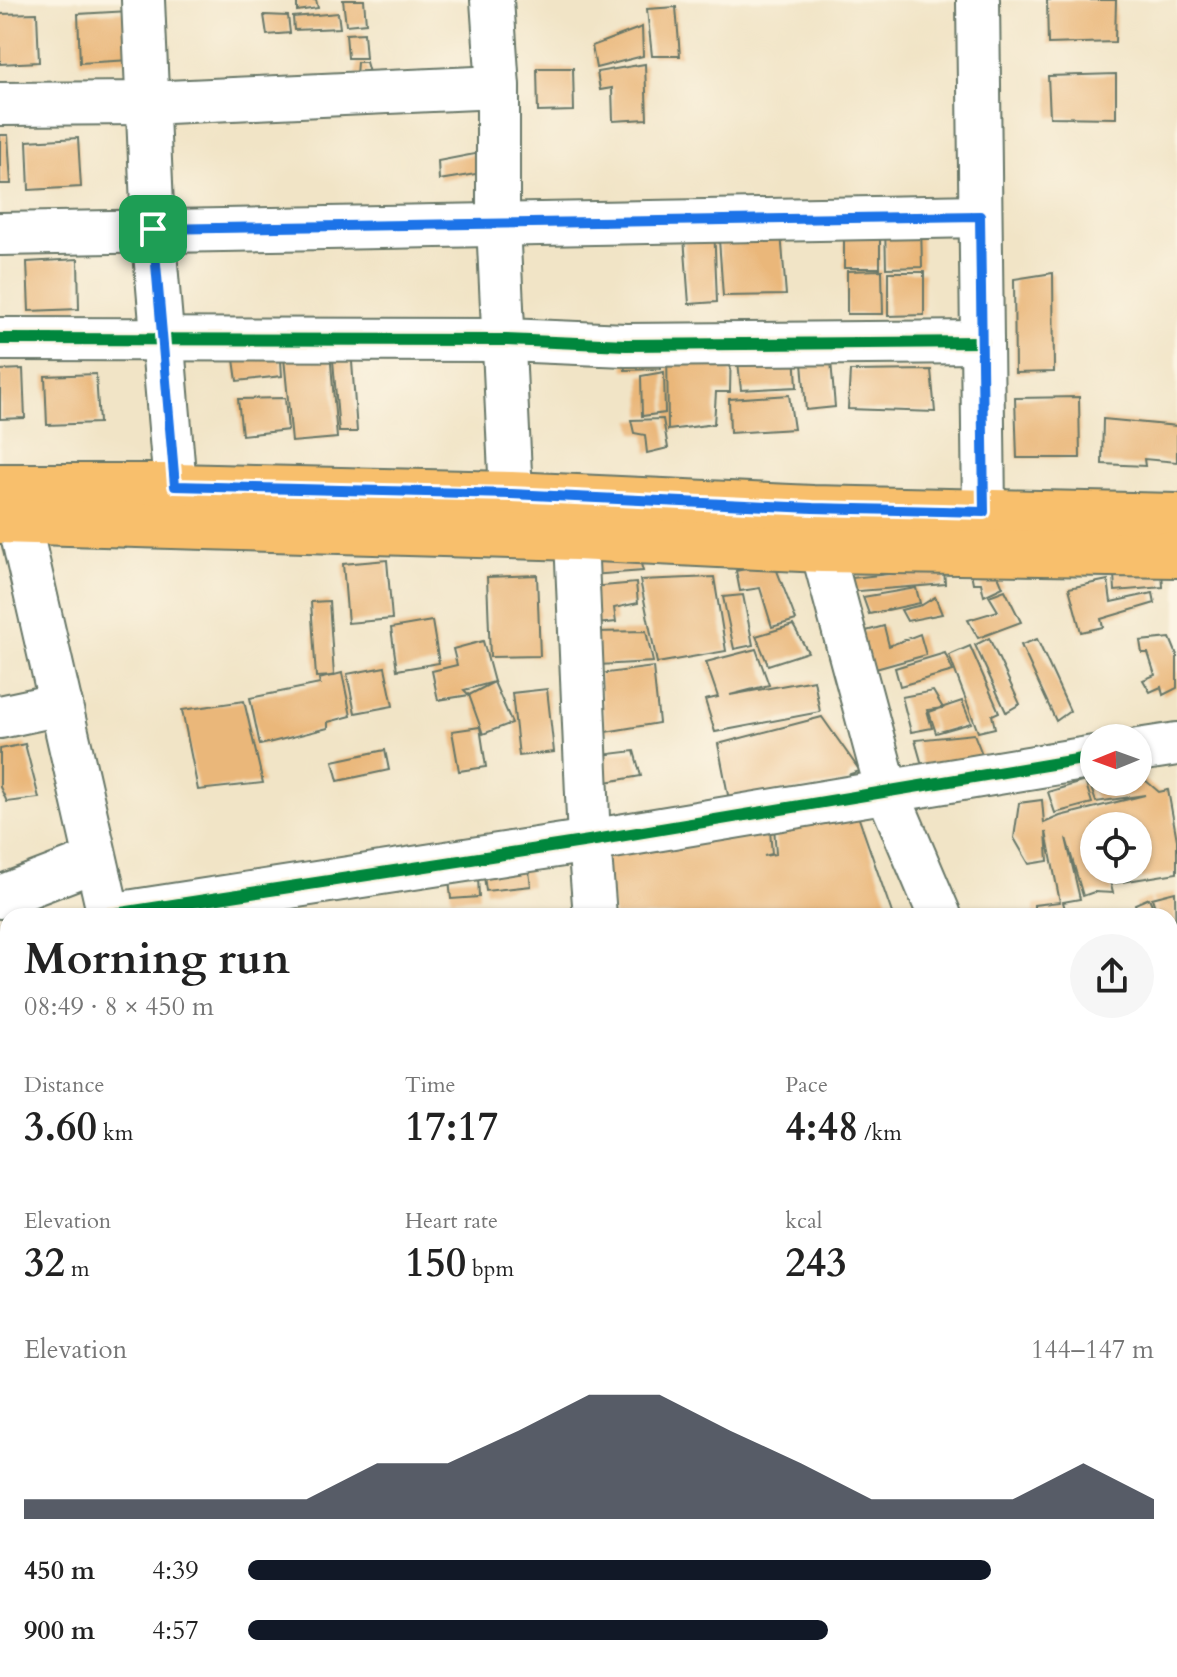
<!DOCTYPE html>
<html lang="en">
<head>
<meta charset="utf-8">
<style>
	:root { --surface:#fff; --page:#f6f6f6; --text:#222; --muted:#767676; --accent:#111827 }
	body { margin:0; font-family:Cardo,serif; background:var(--page); color:var(--text); height:100vh; display:flex; flex-direction:column; font-size:30px; white-space:nowrap }
	* { box-sizing:border-box; margin:0 }
	p { font-size:26px; color:var(--muted) }
	.icon { flex:none; width:44px; height:44px; fill:none; stroke:currentColor; stroke-width:2; stroke-linecap:round; stroke-linejoin:round }
	.map { position:relative; flex:1; overflow:hidden }
	.panel { position:absolute; left:0px; top:908px; width:1178px; height:770px; display:flex; flex-direction:column; background:var(--surface); border-radius:24px 24px 0 0; box-shadow:0 2px 6px #0004 }
	.panel>* { flex:none }
	.needle { width:52px; rotate:269deg }
	.controls { position:absolute; left:1080px; top:724px; display:grid; gap:16px }
	.controls a { display:grid; place-items:center; width:72px; height:72px; border-radius:50%; background:var(--surface); box-shadow:0 2px 6px #0004; font-size:40px }
	.pin { position:absolute; display:grid; place-items:center; width:68px; height:68px; color:#fff; margin:-34px; border-radius:16px; box-shadow:0 4px 12px #0006 }
	.round { display:grid; place-items:center; flex:none; width:84px; height:84px; border-radius:42px; background:var(--page) }
	.summary { display:flex; align-items:center; justify-content:space-between; height:136px; padding:0 24px }
	h1 { font-size:44px; font-weight:700; line-height:60px }
	.stats { display:grid; grid-template-columns:repeat(3,1fr); gap:12px; height:136px; padding:8px 24px }
	.stats div { display:grid; align-content:center }
	.stats b { font-size:40px; font-weight:700 }
	.stats small { font-size:22px; font-weight:400 }
	.stats p { font-size:22px }
	.chart { height:224px; padding:16px 24px }
	.chart p { display:flex; justify-content:space-between }
	.chart svg { width:100%; height:144px; margin-top:8px; fill:var(--accent); opacity:.7 }
	ul { padding:0 24px; list-style:none; font-size:26px }
	li { display:grid; grid-template-columns:128px 96px 1fr; align-items:center; height:60px }
	li i { height:20px; border-radius:10px; background:var(--accent) }
	.map>svg:first-child { display:block }
	.building { fill:#eab77a }
	.lines { fill:none; stroke-linecap:round; stroke-linejoin:round }
	.minor-casing { stroke:#687767; stroke-width:46 }
	.major-casing { stroke:#687767; stroke-width:48 }
	.minor { stroke:#fff; stroke-width:42 }
	.major { stroke:#f8bf6c; stroke-width:44 }
	.cycleway-casing { stroke:#fcf5e5; stroke-width:17 }
	.cycleway { stroke:#00873e; stroke-width:12 }
	.route-casing { stroke:#fff; stroke-width:16 }
	.route { stroke:#1a73e8; stroke-width:10 }
</style>
</head>
<body>
<div class="map">
<svg width="1177" height="1677" viewBox="0 0 1177 1677">
	<rect width="100%" height="100%" fill="#fcf5e5"/>
	<filter id="ink" filterUnits="userSpaceOnUse"><feTurbulence type="fractalNoise" baseFrequency=".0125" numOctaves="2"/><feDisplacementMap in="SourceGraphic" scale="16" xChannelSelector="R" yChannelSelector="G"/><feConvolveMatrix kernelMatrix="1 2 1 2 8 2 1 2 1" color-interpolation-filters="sRGB"/></filter>
	<filter id="wash" filterUnits="userSpaceOnUse"><feTurbulence type="fractalNoise" baseFrequency=".006" numOctaves="4" result="noise"/><feDisplacementMap in="SourceGraphic" scale="32" xChannelSelector="R" yChannelSelector="G"/><feGaussianBlur stdDeviation="1.8" result="paint"/><feColorMatrix in="noise" values="0 0 0 0 0 0 0 0 0 0 0 0 0 0 0 0 0 1.4 0 .05"/><feComposite in="paint" operator="in"/></filter>
	<g filter="url(#wash)">
		<rect width="100%" height="100%" fill="#f1e4c6"/>
		<g id="blocks">
			<g class="building">
				<polygon points="297,0 316,0 318,8 297,11"/>
				<polygon points="343,0 364,0 366,23 346,25"/>
				<polygon points="1047,0 1116,0 1115,42 1048,44"/>
				<polygon points="676,7 680,56 652,56 647,9"/>
				<polygon points="129,11 131,60 80,63 78,14"/>
				<polygon points="37,13 39,62 0,64 0,14"/>
				<polygon points="338,13 340,28 294,30 293,17"/>
				<polygon points="264,15 288,16 290,33 267,35"/>
				<polygon points="642,27 643,56 596,68 592,46"/>
				<polygon points="364,33 366,58 348,58 346,34"/>
				<polygon points="357,62 366,62 369,73 356,75"/>
				<polygon points="645,64 647,119 613,121 612,88 600,90 597,72"/>
				<polygon points="537,68 573,68 574,111 538,112"/>
				<polygon points="1116,74 1116,118 1050,117 1048,76"/>
				<polygon points="0,135 8,135 11,184 0,184"/>
				<polygon points="78,138 81,187 29,190 27,141"/>
				<polygon points="480,153 482,173 439,180 438,161"/>
				<polygon points="780,220 786,295 723,296 718,225"/>
				<polygon points="683,224 714,224 717,302 689,304"/>
				<polygon points="880,224 880,268 844,268 844,225"/>
				<polygon points="885,224 921,224 922,267 886,268"/>
				<polygon points="78,259 79,309 29,311 27,262"/>
				<polygon points="882,270 883,314 847,314 847,271"/>
				<polygon points="888,272 924,272 924,315 888,316"/>
				<polygon points="1053,273 1054,372 1015,373 1014,279"/>
				<polygon points="731,344 730,392 716,392 714,424 668,430 667,345"/>
				<polygon points="232,345 280,345 282,376 237,381"/>
				<polygon points="283,347 330,351 337,438 292,442"/>
				<polygon points="332,348 351,348 357,432 339,432"/>
				<polygon points="622,348 661,349 661,369 625,370"/>
				<polygon points="795,351 797,387 741,390 737,352"/>
				<polygon points="831,361 835,407 806,410 802,363"/>
				<polygon points="23,369 25,418 0,419 0,370"/>
				<polygon points="931,370 935,412 848,409 850,371"/>
				<polygon points="664,372 665,413 642,416 641,376"/>
				<polygon points="96,374 99,423 47,425 45,376"/>
				<polygon points="789,395 794,429 730,433 729,399"/>
				<polygon points="1079,397 1080,458 1017,458 1015,398"/>
				<polygon points="285,398 288,430 242,435 238,399"/>
				<polygon points="663,419 668,448 647,453 645,435 634,433 631,420"/>
				<polygon points="1103,419 1177,426 1177,462 1144,459 1145,466 1102,464"/>
				<polygon points="637,550 643,571 591,575 588,552"/>
				<polygon points="1113,554 1161,555 1163,587 1115,591"/>
				<polygon points="387,560 392,619 348,623 343,564"/>
				<polygon points="774,563 796,620 772,627 760,588 740,591 736,571"/>
				<polygon points="994,566 1003,587 984,596 981,583 973,583 970,567"/>
				<polygon points="944,568 945,584 847,592 842,579"/>
				<polygon points="537,575 540,656 490,657 487,577"/>
				<polygon points="714,577 726,651 657,663 640,580"/>
				<polygon points="1108,580 1111,602 1153,593 1155,603 1101,619 1103,627 1081,632 1069,588"/>
				<polygon points="636,583 638,603 614,608 616,622 596,624 592,587"/>
				<polygon points="916,588 920,603 869,614 863,597"/>
				<polygon points="1005,590 1021,622 978,638 968,620 998,611 989,596"/>
				<polygon points="743,595 753,645 734,649 723,597"/>
				<polygon points="935,597 942,614 907,621 901,610 922,605"/>
				<polygon points="329,601 334,676 316,677 311,602"/>
				<polygon points="432,621 439,663 397,670 391,628"/>
				<polygon points="793,625 808,652 768,665 756,636"/>
				<polygon points="884,626 889,646 920,634 926,655 872,670 859,633"/>
				<polygon points="646,631 653,662 598,665 594,632"/>
				<polygon points="989,638 1020,704 1006,712 975,645"/>
				<polygon points="1170,638 1177,655 1177,688 1163,695 1161,687 1150,692 1143,680 1155,675 1148,653 1142,653 1140,641"/>
				<polygon points="1037,639 1070,711 1056,721 1021,645"/>
				<polygon points="483,641 494,682 464,690 469,695 438,700 432,671 457,665 453,649"/>
				<polygon points="970,646 999,712 992,715 995,728 978,732 949,655"/>
				<polygon points="756,649 769,685 730,695 814,680 820,712 715,732 705,700 718,697 706,662"/>
				<polygon points="945,653 953,671 900,686 895,668"/>
				<polygon points="385,667 393,706 355,713 347,674"/>
				<polygon points="653,667 659,723 605,732 599,674"/>
				<polygon points="342,673 351,716 328,722 328,728 260,745 250,698 320,684 319,679"/>
				<polygon points="494,682 512,723 483,734 469,695"/>
				<polygon points="547,689 554,752 519,756 512,693"/>
				<polygon points="933,691 943,708 927,710 932,728 911,732 902,697"/>
				<polygon points="244,701 263,783 198,790 182,710"/>
				<polygon points="962,701 971,723 936,733 929,712"/>
				<polygon points="822,717 860,771 850,774 847,782 729,800 718,744"/>
				<polygon points="480,727 486,767 459,771 452,731"/>
				<polygon points="974,734 984,759 924,772 915,740"/>
				<polygon points="25,744 39,798 7,802 0,787 0,749"/>
				<polygon points="385,750 389,770 338,781 333,761"/>
				<polygon points="634,751 641,776 606,782 601,755"/>
				<polygon points="1138,774 1159,792 1168,790 1177,840 1177,873 1115,883 1111,870 1138,870 1138,826 1094,826 1094,870 1107,870 1113,893 1094,892 1083,896 1066,838 1080,899 1063,902 1067,916 1034,916 1034,905 1060,902 1046,832 1048,861 1029,864 1014,838 1019,803 1042,800 1044,823 1060,816 1145,795 1096,802 1089,782 1138,782"/>
				<polygon points="1085,781 1092,803 1055,813 1048,792"/>
				<polygon points="857,813 893,916 614,916 599,855 769,819 772,854 764,856 776,854 774,826"/>
				<polygon points="528,864 531,886 486,891 483,869"/>
				<polygon points="478,877 479,897 451,899 449,879"/>
				<polygon points="1175,892 1177,1012 1170,1015 1170,979 1176,976 1170,956 1170,916 1158,916 1152,898"/>
				<polygon points="1149,898 1157,916 1138,916 1135,904"/>
				<polygon points="1170,1015 1177,1015 1177,1036 1174,1037"/>
				<polygon points="1177,1197 1177,1221 1170,1222 1170,1198"/>
				<polygon points="1170,1286 1177,1305 1177,1361 1170,1363"/>
				<polygon points="1177,1408 1177,1440 1170,1442 1170,1410"/>
				<polygon points="1177,1570 1177,1623 1170,1624 1170,1572"/>
				<polygon points="293,1670 472,1670 456,1677 295,1677"/>
				<polygon points="509,1670 566,1670 568,1677 511,1677"/>
				<polygon points="613,1670 652,1670 653,1671 617,1677"/>
				<polygon points="1069,1670 1076,1670 1078,1677 1045,1677"/>
				<polygon points="1095,1670 1165,1670 1167,1677 1097,1677"/>
			</g>
		</g>
	</g>
	<g filter="url(#ink)">
		<use href="#blocks" fill-opacity="0" stroke="#687767" stroke-width="2"/>
		<g class="lines">
			<defs>
				<g id="minor">
					<polyline points="143,0 153,229 175,486"/>
					<polyline points="492,0 498,87 498,224 511,494"/>
					<polyline points="978,0 984,512"/>
					<polyline points="0,104 146,103 498,87"/>
					<polyline points="0,234 980,216"/>
					<polyline points="0,339 506,340 626,345 982,342"/>
					<polyline points="6,490 19,522 109,916"/>
					<polyline points="576,538 589,841 595,916"/>
					<polyline points="822,550 887,791 940,916"/>
					<polyline points="0,717 61,704"/>
					<polyline points="1138,750 1177,744"/>
					<polyline points="0,897 94,861"/>
					<polyline points="108,915 589,841 1094,757"/>
					<polyline points="0,971 5,991 0,1007"/>
					<polyline points="1170,1083 1177,1082"/>
					<polyline points="0,1238 8,1236"/>
					<polyline points="1170,1402 1177,1401"/>
					<polyline points="0,1438 8,1435"/>
					<polyline points="0,1607 8,1604"/>
					<polyline points="273,1670 274,1677"/>
					<polyline points="668,1670 669,1677"/>
					<polyline points="795,1677 823,1670"/>
				</g>
				<g id="major">
					<polyline points="0,486 175,486 511,494 813,508 1177,516"/>
					<polyline points="0,521 576,538 822,550 1177,555"/>
				</g>
			</defs>
			<use href="#minor" class="minor-casing"/>
			<use href="#major" class="major-casing"/>
			<use href="#minor" class="minor"/>
			<use href="#major" class="major"/>
			<defs>
				<g id="cycleway">
					<polyline points="0,339 506,340 626,345 982,342"/>
					<polyline points="108,915 589,841 1094,757"/>
				</g>
			</defs>
			<use href="#cycleway" class="cycleway-casing"/>
			<use href="#cycleway" class="cycleway"/>
		</g>
	</g>
	<g class="lines" filter="url(#ink)">
		<defs>
			<polygon id="route" points="980,216 984,512 813,508 511,494 175,486 153,229"/>
		</defs>
		<use href="#route" class="route-casing"/>
		<use href="#route" class="route"/>
	</g>
</svg>
<div class="controls">
<a><svg class="needle" viewBox="-14 -14 28 28"><path d="M0-13l5 13h-10z" fill="#e53935"/><path d="M0 13l5-13h-10z" fill="#767676"/></svg></a>
<a><svg class="icon" aria-label="locate" viewBox="0 0 24 24"><circle cx="12" cy="12" r="6"/><path d="M12 2v4M12 18v4M2 12h4M18 12h4"/></svg></a>
</div>
<div class="pin" style="left:153px;top:229px;background:#1e9e55"><svg class="icon" aria-label="arrive" viewBox="0 0 24 24"><path d="M6 21V4h12l-3 4 3 4H6"/></svg></div>
<section class="panel">
<div class="summary"><div><h1>Morning run</h1><p>08:49 · 8 × 450 m</p></div><a class="round"><svg class="icon" aria-label="share" viewBox="0 0 24 24"><path d="M12 15V3M7 8l5-5 5 5M5 13v7h14v-7"/></svg></a></div>
<div class="stats">
<div><p>Distance</p><b>3.60<small> km</small></b></div>
<div><p>Time</p><b>17:17</b></div>
<div><p>Pace</p><b>4:48<small> /km</small></b></div>
</div>
<div class="stats">
<div><p>Elevation</p><b>32<small> m</small></b></div>
<div><p>Heart rate</p><b>150<small> bpm</small></b></div>
<div><p>kcal</p><b>243</b></div>
</div>
<div class="chart"><p><span>Elevation</span>144–147 m</p>
<svg viewBox="0 0 160 44" preserveAspectRatio="none"><path d="M0 44V38L10 38L20 38L30 38L40 38L50 27L60 27L70 17L80 6L90 6L100 17L110 27L120 38L130 38L140 38L150 27L160 38V44z"/></svg>
</div>
<ul>
<li><b>450 m</b>4:39<i style="width:82%"></i></li>
<li><b>900 m</b>4:57<i style="width:64%"></i></li>
</ul>
</section>
</div>
</body>
</html>
